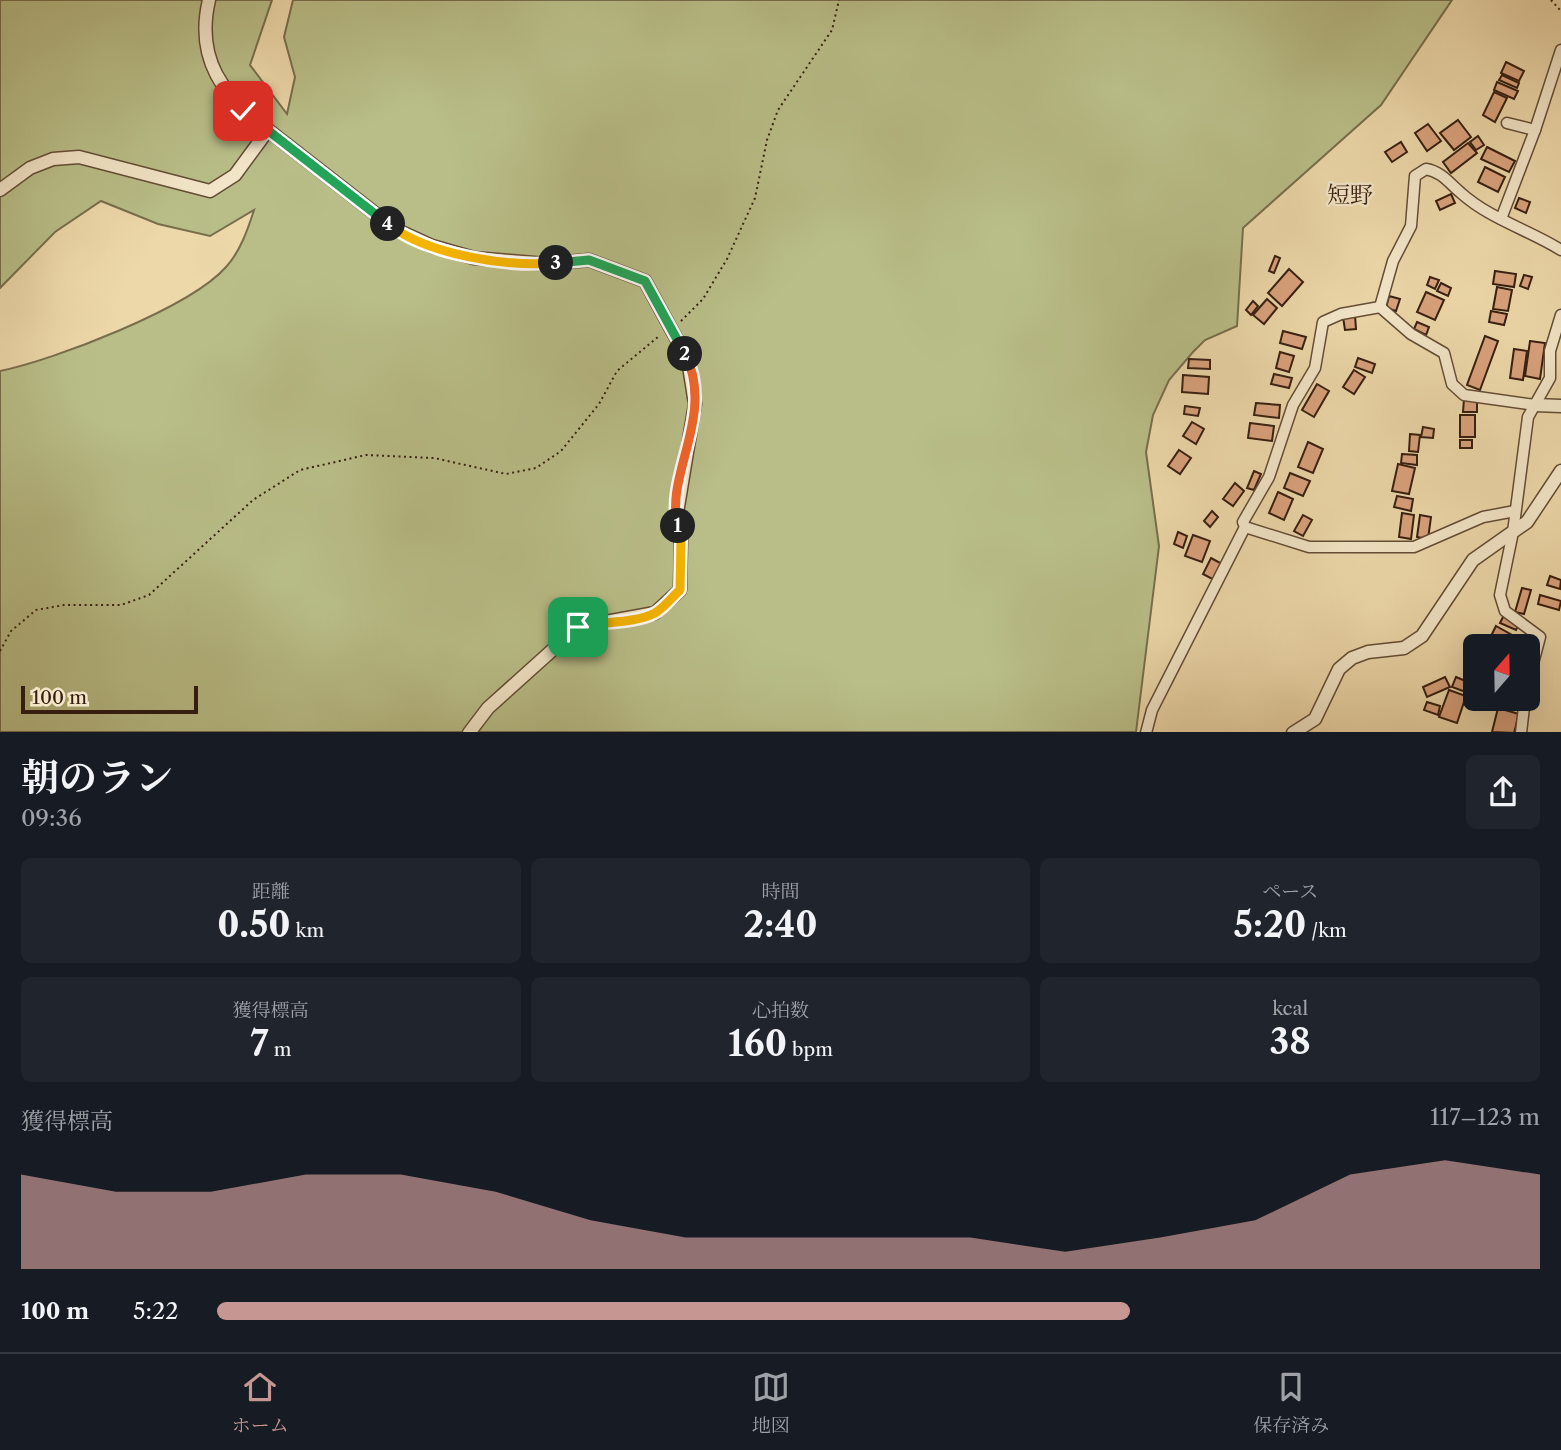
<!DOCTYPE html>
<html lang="ja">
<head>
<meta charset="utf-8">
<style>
	:root { --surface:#171b24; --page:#20242c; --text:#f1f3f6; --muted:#9ea1a6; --line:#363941; --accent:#c59692 }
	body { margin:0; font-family:"Libre Caslon Text","Noto Serif JP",serif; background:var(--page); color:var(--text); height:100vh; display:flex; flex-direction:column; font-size:26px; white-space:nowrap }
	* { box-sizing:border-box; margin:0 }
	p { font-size:23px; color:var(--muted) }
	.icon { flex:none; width:38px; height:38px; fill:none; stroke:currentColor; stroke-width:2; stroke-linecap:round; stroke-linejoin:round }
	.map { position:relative; height:732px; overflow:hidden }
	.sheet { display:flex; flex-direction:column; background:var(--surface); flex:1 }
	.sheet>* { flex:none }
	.needle { width:46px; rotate:20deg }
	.tools { position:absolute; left:1463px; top:634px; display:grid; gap:14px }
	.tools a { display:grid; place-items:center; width:77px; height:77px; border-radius:10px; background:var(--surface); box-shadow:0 7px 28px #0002; font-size:35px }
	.scale { position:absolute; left:21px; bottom:18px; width:177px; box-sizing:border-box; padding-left:7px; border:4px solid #371f10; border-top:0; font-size:19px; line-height:24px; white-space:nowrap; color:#371f10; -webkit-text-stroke:5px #f3e6c8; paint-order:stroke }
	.pin { position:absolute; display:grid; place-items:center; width:60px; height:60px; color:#fff; margin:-30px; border-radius:14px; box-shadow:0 4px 10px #0006 }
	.km { position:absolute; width:35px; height:35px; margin:-18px; border-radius:50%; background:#222; color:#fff; font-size:19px; line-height:35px; text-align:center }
	.round { display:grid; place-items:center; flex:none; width:74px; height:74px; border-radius:10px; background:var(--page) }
	.headline { display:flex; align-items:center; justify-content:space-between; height:119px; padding:0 21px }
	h1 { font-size:38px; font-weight:700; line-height:52px }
	.figures { display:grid; grid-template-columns:repeat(3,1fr); gap:10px; height:119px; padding:7px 21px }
	.figures div { display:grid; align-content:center; border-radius:10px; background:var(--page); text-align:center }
	.figures b { font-size:35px; font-weight:700 }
	.figures small { font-size:19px; font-weight:400 }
	.figures p { font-size:19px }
	.chart { height:196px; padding:14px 21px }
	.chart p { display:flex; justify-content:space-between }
	.chart svg { width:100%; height:126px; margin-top:7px; fill:var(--accent); opacity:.7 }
	ul { padding:0 21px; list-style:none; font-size:23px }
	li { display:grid; grid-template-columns:112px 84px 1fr; align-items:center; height:52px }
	li i { height:18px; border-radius:9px; background:var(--accent) }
	.menu { display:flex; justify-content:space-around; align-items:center; height:98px; border-top:2px solid var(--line); background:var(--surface); font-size:19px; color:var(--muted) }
	.menu a { display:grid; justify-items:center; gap:4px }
	.menu .active { color:var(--accent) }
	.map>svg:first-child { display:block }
	.green { fill:#b9be88; stroke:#786e4c; stroke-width:2 }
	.building { fill:#d9a27d; stroke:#371f10; stroke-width:2 }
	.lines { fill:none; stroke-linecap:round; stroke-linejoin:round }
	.minor-casing { stroke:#644d36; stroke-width:13 }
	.tertiary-casing { stroke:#644d36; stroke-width:15 }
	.path { stroke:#371f10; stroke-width:2; stroke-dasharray:2 3.5; stroke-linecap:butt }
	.minor { stroke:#f3e6c8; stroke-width:10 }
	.tertiary { stroke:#f3e6c8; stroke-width:12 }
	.split-1-casing { stroke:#fff; stroke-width:14 }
	.split-2-casing { stroke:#fff; stroke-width:14 }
	.split-3-casing { stroke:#fff; stroke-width:14 }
	.split-4-casing { stroke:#fff; stroke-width:14 }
	.split-5-casing { stroke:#fff; stroke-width:14 }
	.split-1 { stroke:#f5b400; stroke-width:9 }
	.split-2 { stroke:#f0652b; stroke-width:9 }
	.split-3 { stroke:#22a559; stroke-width:9 }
	.split-4 { stroke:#f5b400; stroke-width:9 }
	.split-5 { stroke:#22a559; stroke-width:9 }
	.labels { text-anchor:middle; stroke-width:5; stroke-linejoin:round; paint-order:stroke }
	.quarter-label { font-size:23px; fill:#371f10; stroke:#f3e6c8 }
</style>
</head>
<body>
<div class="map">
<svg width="1561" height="733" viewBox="0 0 1561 733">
	<rect width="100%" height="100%" fill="#edd8aa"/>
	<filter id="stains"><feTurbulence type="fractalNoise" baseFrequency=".00286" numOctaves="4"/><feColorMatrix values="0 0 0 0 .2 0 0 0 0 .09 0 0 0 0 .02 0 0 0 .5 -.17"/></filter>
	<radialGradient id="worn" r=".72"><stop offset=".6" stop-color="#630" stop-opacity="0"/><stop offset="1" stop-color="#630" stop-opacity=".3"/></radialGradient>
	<path class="green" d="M 0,0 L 272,0 L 250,65 L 287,114 L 295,77 L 284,37 L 293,0 L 1452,0 L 1381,105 L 1243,228 L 1237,326 L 1205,340 L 1193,352 L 1169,380 L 1153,415 L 1146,452 L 1159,546 L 1136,732 L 0,732 L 0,371 C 54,360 190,308 226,267 C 240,252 248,229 254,210 L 210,236 L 158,224 L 101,201 L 55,232 L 0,288 Z"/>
	<g class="building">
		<polygon points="1506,62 1524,71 1519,81 1501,73"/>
		<polygon points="1502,75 1519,83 1517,88 1499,80"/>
		<polygon points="1497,82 1518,91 1514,99 1494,90"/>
		<polygon points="1494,92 1507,98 1495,122 1483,115"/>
		<polygon points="1458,120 1471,137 1454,150 1440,133"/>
		<polygon points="1428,124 1441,141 1427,151 1415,133"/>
		<polygon points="1478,136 1484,145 1476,150 1470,142"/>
		<polygon points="1401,142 1407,152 1392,162 1385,152"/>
		<polygon points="1468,143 1477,153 1451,173 1443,162"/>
		<polygon points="1487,147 1515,161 1509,172 1481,159"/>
		<polygon points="1485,167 1505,177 1498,192 1478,182"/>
		<polygon points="1451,194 1455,203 1440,210 1436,201"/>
		<polygon points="1519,198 1530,202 1526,213 1515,208"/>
		<polygon points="1275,256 1280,258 1274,273 1269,271"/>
		<polygon points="1289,269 1303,282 1282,306 1268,293"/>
		<polygon points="1495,271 1516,274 1514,287 1493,284"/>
		<polygon points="1524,275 1532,277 1528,289 1520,286"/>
		<polygon points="1430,277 1439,280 1435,289 1427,285"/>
		<polygon points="1441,283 1451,288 1448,296 1437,291"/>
		<polygon points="1497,287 1512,290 1508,311 1493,309"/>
		<polygon points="1426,292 1444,300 1435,320 1417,312"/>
		<polygon points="1389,296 1400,299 1396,311 1386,308"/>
		<polygon points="1267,299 1277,308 1264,324 1253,315"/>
		<polygon points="1253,301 1258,306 1251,315 1246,310"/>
		<polygon points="1491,311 1507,314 1504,325 1489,322"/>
		<polygon points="1355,315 1356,329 1345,330 1343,317"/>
		<polygon points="1417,322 1429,327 1426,335 1414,329"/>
		<polygon points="1283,331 1306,337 1302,349 1280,343"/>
		<polygon points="1485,336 1498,341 1480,390 1467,385"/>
		<polygon points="1530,341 1545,343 1540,379 1525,376"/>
		<polygon points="1514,349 1527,351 1523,380 1510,378"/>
		<polygon points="1280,352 1294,356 1289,372 1276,368"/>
		<polygon points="1358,358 1375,364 1372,373 1355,367"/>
		<polygon points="1189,359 1210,360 1210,369 1188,368"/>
		<polygon points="1354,370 1365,377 1354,394 1343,387"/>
		<polygon points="1274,374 1292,378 1289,388 1271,384"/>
		<polygon points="1183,375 1209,377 1208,394 1182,392"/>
		<polygon points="1317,384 1329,391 1314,417 1302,410"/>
		<polygon points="1464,399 1477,399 1477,412 1463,412"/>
		<polygon points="1256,403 1280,405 1279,418 1254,415"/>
		<polygon points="1185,406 1200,408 1198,416 1184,414"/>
		<rect x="1460" y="415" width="15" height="22"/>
		<polygon points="1192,422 1204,429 1196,444 1183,436"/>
		<polygon points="1250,423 1274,426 1272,441 1248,438"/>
		<polygon points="1423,427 1434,429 1433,438 1421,437"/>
		<polygon points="1410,434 1420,435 1418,452 1409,451"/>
		<rect x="1460" y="440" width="12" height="8"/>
		<polygon points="1308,442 1323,449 1313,473 1298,467"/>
		<polygon points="1179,450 1191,458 1180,474 1168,466"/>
		<polygon points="1402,454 1417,455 1417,465 1401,463"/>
		<polygon points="1398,464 1415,468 1409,494 1392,491"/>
		<polygon points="1254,471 1261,474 1254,490 1247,488"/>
		<polygon points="1290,473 1310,481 1303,496 1284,488"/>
		<polygon points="1235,483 1244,491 1233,506 1223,499"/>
		<polygon points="1278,492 1293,499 1284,520 1269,513"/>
		<polygon points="1397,496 1413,499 1411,511 1394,507"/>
		<polygon points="1212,511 1218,517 1210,527 1204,521"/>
		<polygon points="1402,513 1414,515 1411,539 1399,537"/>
		<polygon points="1303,515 1312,520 1303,536 1294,531"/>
		<polygon points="1420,515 1431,517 1428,539 1417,537"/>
		<polygon points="1178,532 1187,536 1183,548 1174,544"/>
		<polygon points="1193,535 1210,541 1202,562 1185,556"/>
		<polygon points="1211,558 1222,564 1214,580 1203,574"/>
		<polygon points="1550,576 1561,580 1560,589 1547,585"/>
		<polygon points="1522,588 1531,590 1524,614 1515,612"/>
		<polygon points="1540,595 1561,601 1559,610 1538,604"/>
		<polygon points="1504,615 1520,622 1516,630 1500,623"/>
		<polygon points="1496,626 1512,635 1507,646 1486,646"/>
		<polygon points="1445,677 1450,687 1427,697 1423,687"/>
		<polygon points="1456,677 1475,685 1471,694 1452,687"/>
		<polygon points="1449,690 1466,696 1457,723 1439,717"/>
		<polygon points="1427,702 1440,706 1438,715 1424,710"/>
		<polygon points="1498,708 1519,714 1514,733 1492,732"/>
	</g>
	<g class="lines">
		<defs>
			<g id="minor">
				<polyline points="1507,123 1535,130"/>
				<polyline points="1501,219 1535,130 1561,50"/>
				<path d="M 1380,307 L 1393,261 L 1411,226 L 1415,176 L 1426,169 C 1442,172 1449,183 1461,193 C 1490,219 1529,230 1561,250"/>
				<polyline points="1380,307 1411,334 1444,353 1452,384 1464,395 1535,405"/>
				<polyline points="1245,527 1309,547 1414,547 1483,517 1515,511"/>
				<polyline points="1528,682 1540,637 1505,611 1500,595 1513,532 1528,417 1550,378 1550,351 1561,315"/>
				<polyline points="1146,733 1152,710 1245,527 1243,522 1269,477 1293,405 1315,368 1323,322 1341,314 1380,307"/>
				<polyline points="1521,733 1525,698"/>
			</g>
			<g id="tertiary">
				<polyline points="268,130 395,229 432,246 474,258 546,264 589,260 645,281 688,360 695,404 676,519 681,539 680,590 655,613 578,627 488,708 469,733"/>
				<path d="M 0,190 L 30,168 L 53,159 L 79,157 L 210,191 L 235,175 L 268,130 C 223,96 195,59 209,0"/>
				<polyline points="1535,405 1561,406"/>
				<polyline points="1293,733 1315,719 1339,669 1352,658 1368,652 1404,648 1422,636 1473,560 1527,522 1561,471"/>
			</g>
		</defs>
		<use href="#minor" class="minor-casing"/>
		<use href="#tertiary" class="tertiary-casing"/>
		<g class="path">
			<polyline points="1551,0 1561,11"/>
			<polyline points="681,321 703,299 727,259 755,198 767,140 778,110 832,30 839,0"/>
			<polyline points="0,651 11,631 36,610 64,605 121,605 149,595 253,500 300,470 366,455 434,458 506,474 536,468 561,451 599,404 617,371 659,336"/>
		</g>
		<use href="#minor" class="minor"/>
		<use href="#tertiary" class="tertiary"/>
	</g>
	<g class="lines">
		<defs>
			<path id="split-1" d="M 578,627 C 602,621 633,624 655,613 C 664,608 672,597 680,590 L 681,539 L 678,526"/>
			<path id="split-2" d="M 678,526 C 664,476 716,415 685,354"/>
			<polyline id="split-3" points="556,263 589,260 645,281 685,354"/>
			<path id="split-4" d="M 388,224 C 428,255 506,267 556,263"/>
			<polyline id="split-5" points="243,111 388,224"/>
		</defs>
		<use href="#split-1" class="split-1-casing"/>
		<use href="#split-2" class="split-2-casing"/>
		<use href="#split-3" class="split-3-casing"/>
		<use href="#split-4" class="split-4-casing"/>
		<use href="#split-5" class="split-5-casing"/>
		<use href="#split-1" class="split-1"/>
		<use href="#split-2" class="split-2"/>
		<use href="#split-3" class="split-3"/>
		<use href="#split-4" class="split-4"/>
		<use href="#split-5" class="split-5"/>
	</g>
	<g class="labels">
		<g class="quarter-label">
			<text x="1350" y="203">短野</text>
		</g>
	</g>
	<rect width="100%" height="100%" filter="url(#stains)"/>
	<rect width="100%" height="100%" fill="url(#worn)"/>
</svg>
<div class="tools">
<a><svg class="needle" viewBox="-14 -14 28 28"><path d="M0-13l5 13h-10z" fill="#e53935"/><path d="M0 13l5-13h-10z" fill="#9ea1a6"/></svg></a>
</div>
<div class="scale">100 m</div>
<div class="pin" style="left:578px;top:627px;background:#1e9e55"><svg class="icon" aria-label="arrive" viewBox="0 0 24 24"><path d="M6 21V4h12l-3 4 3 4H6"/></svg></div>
<div class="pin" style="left:243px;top:111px;background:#d93025"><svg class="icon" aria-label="check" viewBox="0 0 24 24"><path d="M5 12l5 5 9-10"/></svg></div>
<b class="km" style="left:678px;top:526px">1</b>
<b class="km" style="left:685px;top:354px">2</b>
<b class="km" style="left:556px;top:263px">3</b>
<b class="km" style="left:388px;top:224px">4</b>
</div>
<section class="sheet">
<div class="headline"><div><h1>朝のラン</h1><p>09:36</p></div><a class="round"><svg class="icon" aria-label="share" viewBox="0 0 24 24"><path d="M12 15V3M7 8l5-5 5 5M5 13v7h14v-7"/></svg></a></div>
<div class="figures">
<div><p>距離</p><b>0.50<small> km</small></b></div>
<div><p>時間</p><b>2:40</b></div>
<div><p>ペース</p><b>5:20<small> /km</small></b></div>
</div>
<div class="figures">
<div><p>獲得標高</p><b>7<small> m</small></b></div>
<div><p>心拍数</p><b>160<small> bpm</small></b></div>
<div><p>kcal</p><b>38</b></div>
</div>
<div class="chart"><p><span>獲得標高</span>117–123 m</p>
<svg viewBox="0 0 160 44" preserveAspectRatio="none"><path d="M0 44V11L10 17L20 17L30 11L40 11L50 17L60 27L70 33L80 33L90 33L100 33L110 38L120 33L130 27L140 11L150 6L160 11V44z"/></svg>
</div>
<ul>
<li><b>100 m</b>5:22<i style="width:69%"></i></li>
</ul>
</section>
<nav class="menu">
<a class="active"><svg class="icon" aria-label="home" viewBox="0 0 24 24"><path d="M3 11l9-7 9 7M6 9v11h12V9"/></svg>ホーム</a>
<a><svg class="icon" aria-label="map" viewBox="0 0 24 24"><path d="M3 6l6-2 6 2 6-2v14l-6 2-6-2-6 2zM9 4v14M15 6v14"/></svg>地図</a>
<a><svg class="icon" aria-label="saved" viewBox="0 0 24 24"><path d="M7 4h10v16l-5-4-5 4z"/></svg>保存済み</a>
</nav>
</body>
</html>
